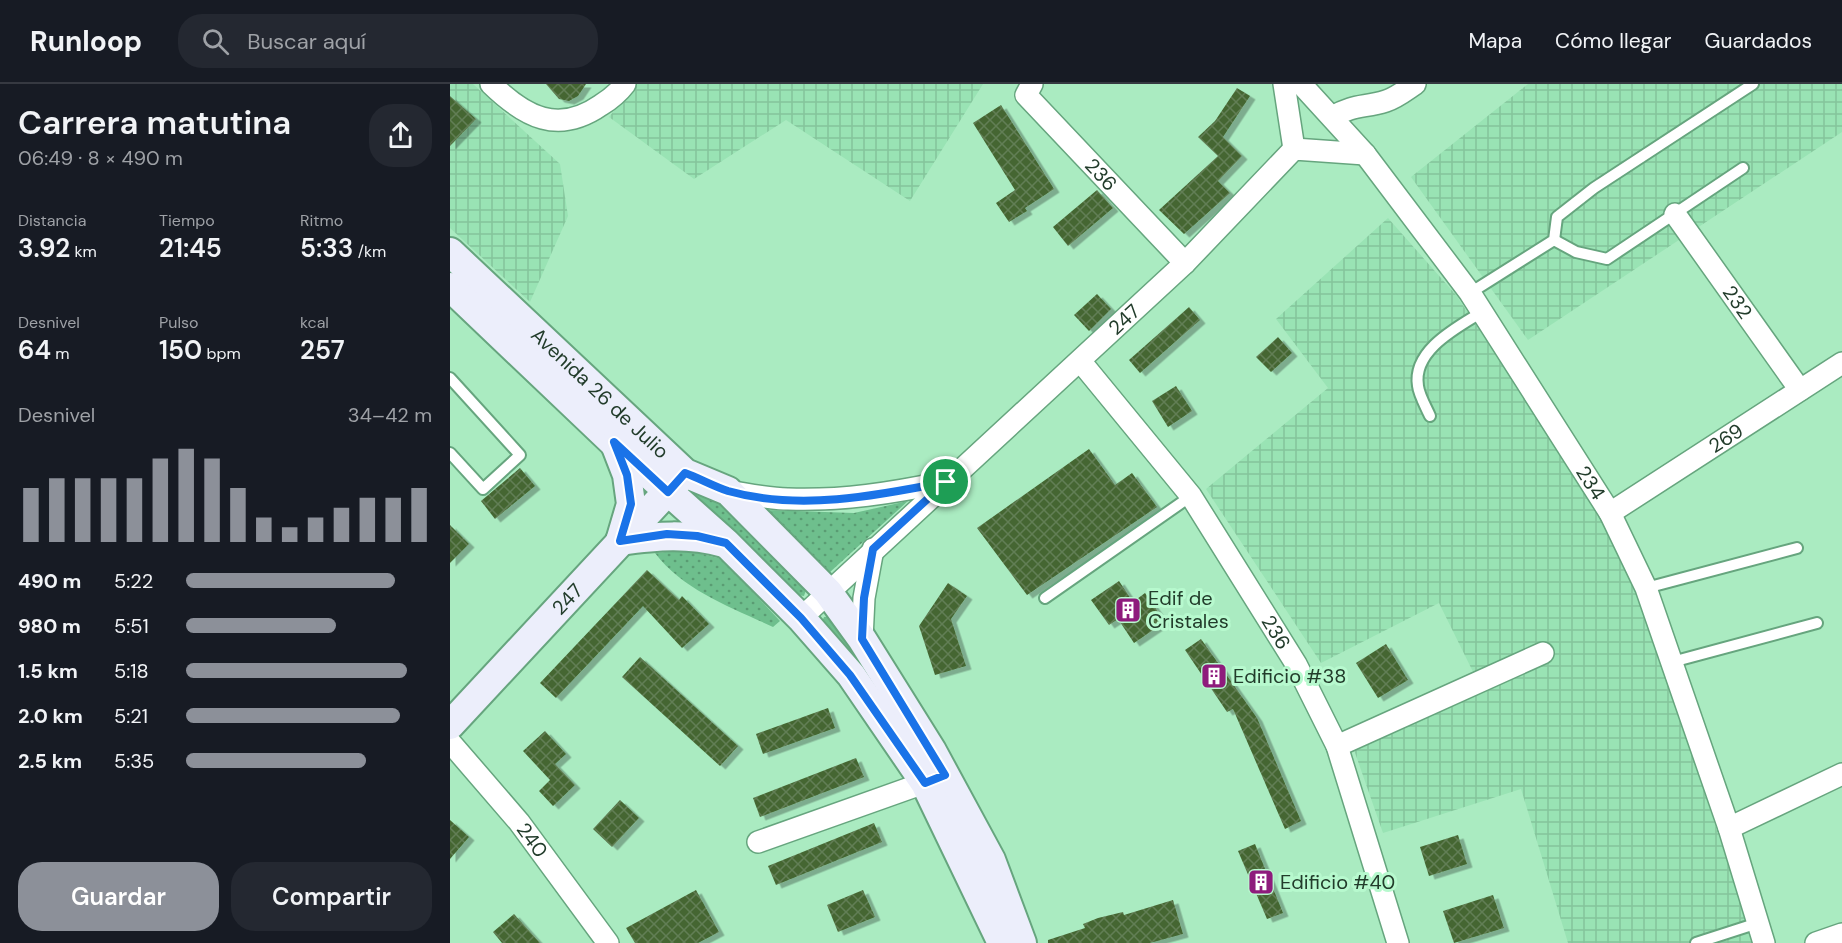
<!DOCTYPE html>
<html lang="es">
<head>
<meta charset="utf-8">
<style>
	:root { --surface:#171b24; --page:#242831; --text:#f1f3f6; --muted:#9ea1a6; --line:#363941; --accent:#8c9099 }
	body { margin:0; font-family:"DM Sans",sans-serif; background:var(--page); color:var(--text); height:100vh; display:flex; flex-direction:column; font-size:22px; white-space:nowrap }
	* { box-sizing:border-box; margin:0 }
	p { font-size:20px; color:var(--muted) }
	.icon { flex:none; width:33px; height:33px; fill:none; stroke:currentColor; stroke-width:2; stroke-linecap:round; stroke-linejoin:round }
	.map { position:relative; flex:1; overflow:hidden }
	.drawer { display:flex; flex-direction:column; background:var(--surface); width:450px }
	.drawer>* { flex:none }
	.pin { position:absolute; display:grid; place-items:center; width:51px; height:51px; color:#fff; margin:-26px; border:3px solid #fff; border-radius:50%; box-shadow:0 2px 6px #0007 }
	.round { display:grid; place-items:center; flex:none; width:63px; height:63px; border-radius:24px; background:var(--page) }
	.summary { display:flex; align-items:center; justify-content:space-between; height:102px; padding:0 18px }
	h1 { font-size:33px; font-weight:600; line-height:45px }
	.figures { display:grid; grid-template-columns:repeat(3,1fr); gap:9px; height:102px; padding:6px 18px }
	.figures div { display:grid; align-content:center }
	.figures b { font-size:26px; font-weight:600 }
	.figures small { font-size:16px; font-weight:400 }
	.figures p { font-size:16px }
	.chart { height:168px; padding:12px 18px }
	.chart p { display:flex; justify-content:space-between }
	.chart svg { width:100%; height:108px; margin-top:6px; stroke:var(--accent); stroke-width:6 }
	.button { display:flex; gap:12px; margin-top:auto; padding:12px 18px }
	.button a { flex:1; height:69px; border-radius:24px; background:var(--accent); color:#fff; font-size:24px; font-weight:600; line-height:69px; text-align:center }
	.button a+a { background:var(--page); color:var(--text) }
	ul { padding:0 18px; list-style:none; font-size:20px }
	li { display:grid; grid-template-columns:96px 72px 1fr; align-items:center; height:45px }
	li i { height:15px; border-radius:8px; background:var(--accent) }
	header { display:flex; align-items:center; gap:36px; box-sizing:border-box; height:84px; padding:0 30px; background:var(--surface); border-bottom:2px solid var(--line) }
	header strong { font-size:28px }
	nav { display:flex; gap:33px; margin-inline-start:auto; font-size:21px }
	.search { width:420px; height:54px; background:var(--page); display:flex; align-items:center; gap:15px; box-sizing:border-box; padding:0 21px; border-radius:24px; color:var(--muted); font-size:22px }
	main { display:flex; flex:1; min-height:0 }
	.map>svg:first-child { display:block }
	.industrial { fill:url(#industrial-grid) }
	.grass { fill:url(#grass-dots) }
	.building { fill:url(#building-cross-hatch); filter:url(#shadow) }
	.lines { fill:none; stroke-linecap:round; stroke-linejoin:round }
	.lane-casing { stroke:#66a57e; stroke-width:14 }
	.street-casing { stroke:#66a57e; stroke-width:24 }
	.secondary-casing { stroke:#66a57e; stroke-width:32 }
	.lane { stroke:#fff; stroke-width:10 }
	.street { stroke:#fff; stroke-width:21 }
	.secondary { stroke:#eceefb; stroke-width:28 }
	.route-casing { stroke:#fff; stroke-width:12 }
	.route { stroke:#1a73e8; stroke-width:8 }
	.labels { text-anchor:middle; stroke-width:6; stroke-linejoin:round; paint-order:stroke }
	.street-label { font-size:20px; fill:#223c2b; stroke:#b7f9ce }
	.poi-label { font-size:20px; fill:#223c2b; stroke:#b7f9ce; text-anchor:start }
</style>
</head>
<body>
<header>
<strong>Runloop</strong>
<div class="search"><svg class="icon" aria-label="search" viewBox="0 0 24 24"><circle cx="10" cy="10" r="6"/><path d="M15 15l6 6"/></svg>Buscar aquí</div>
<nav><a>Mapa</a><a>Cómo llegar</a><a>Guardados</a></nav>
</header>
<main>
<section class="drawer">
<div class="summary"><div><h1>Carrera matutina</h1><p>06:49 · 8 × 490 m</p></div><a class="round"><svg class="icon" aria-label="share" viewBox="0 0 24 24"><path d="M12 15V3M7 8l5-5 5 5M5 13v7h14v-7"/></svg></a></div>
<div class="figures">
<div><p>Distancia</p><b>3.92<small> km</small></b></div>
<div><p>Tiempo</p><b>21:45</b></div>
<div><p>Ritmo</p><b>5:33<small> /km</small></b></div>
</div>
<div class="figures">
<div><p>Desnivel</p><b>64<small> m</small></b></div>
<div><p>Pulso</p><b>150<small> bpm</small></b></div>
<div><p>kcal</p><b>257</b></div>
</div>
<div class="chart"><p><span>Desnivel</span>34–42 m</p>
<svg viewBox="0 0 160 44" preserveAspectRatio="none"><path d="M5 44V22M15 44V18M25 44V18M35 44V18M45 44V18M55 44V10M65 44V6M75 44V10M85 44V22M95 44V34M105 44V38M115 44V34M125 44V30M135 44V26M145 44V26M155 44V22"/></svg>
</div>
<ul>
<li><b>490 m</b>5:22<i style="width:85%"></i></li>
<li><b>980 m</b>5:51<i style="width:61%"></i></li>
<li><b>1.5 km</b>5:18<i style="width:90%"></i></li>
<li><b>2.0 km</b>5:21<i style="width:87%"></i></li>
<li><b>2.5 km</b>5:35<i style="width:73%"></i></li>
</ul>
<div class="button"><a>Guardar</a><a>Compartir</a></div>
</section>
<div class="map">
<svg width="1392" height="859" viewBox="0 0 1392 859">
	<defs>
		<pattern id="industrial-grid" width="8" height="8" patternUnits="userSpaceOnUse" patternTransform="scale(1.5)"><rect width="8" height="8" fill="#99e3b4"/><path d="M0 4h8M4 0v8" fill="none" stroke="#84c49b"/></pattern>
		<pattern id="grass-dots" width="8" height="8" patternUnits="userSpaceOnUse" patternTransform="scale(1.5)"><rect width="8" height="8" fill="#6ebf8d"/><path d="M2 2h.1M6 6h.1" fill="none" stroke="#5a9c73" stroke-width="1.8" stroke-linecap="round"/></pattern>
		<pattern id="building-cross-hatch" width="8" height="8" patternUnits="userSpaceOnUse" patternTransform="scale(1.5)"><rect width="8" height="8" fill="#446632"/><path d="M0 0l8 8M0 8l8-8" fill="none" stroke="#627e55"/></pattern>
		<filter id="shadow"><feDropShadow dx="5.5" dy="3.5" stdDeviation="0" flood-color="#0004"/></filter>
	</defs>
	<rect width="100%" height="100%" fill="#aaebc1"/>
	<g class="industrial">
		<polygon points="0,0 23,0 110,80 118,132 80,218 0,144"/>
		<polygon points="186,0 533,0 460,117 336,36 244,95 159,33"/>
		<polygon points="1078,0 1392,0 1392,48 1078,256 961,93"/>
		<polygon points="938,134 1006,211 1156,434 1188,507 1304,859 1118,859 1071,705 933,749 903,663 1032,606 989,519 871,579 756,405 878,304 826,235"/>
	</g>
	<g class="grass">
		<polygon points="246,400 265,411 358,500 354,512 341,510 237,408"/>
		<polygon points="458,417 379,489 316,426 404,429"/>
		<path d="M 235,466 L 272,475 L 330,537 L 323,543 C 281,523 234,507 205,469 Z"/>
		<polygon points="384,532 428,611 370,542 374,533"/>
	</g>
	<g class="building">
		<polygon points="96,0 136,0 128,12 119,17 109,15"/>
		<polygon points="787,4 800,12 773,53 792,72 768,97 780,109 734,150 709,126 768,72 748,53 765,37"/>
		<polygon points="0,12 26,35 0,62"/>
		<polygon points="551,21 604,105 575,124 577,127 559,138 546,119 565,106 523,39"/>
		<polygon points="647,106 663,124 618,162 603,143"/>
		<polygon points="647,210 661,225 639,247 624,231"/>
		<polygon points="739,223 750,236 690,289 679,276"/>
		<polygon points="828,253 842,269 821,288 806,273"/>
		<polygon points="726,302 742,327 718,343 702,317"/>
		<polygon points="639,365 665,401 682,389 707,423 577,511 527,444"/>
		<polygon points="70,384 85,402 45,435 31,417"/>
		<polygon points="0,441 19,460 0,479"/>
		<polygon points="197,486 229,516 232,512 259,540 232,564 193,522 106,614 90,599"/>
		<polygon points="669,497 683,518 695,509 715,538 684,559 668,535 659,541 641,516"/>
		<polygon points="498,499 517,512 501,535 516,582 485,591 469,542"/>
		<polygon points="751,555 807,634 851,737 835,745 783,625 777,628 735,566"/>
		<polygon points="936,560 958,596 928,614 906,579"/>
		<polygon points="190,573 288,662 270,682 172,593"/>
		<polygon points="378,624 385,644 313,670 306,650"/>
		<polygon points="95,647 116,670 105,680 125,701 103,722 89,707 100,696 73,667"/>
		<polygon points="406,674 414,693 310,733 303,714"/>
		<polygon points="170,716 189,734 162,763 143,745"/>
		<polygon points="0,736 19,753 0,775"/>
		<polygon points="424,739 432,758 326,801 318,782"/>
		<polygon points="1008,751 1017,780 979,792 970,763"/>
		<polygon points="805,760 833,829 817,835 788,767"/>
		<polygon points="246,806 269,848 248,859 185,859 176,844"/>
		<polygon points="413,806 425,833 388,848 377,821"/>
		<polygon points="1043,811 1054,844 1004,859 993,827"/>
		<polygon points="723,816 733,850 700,859 598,859 598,856 635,844 633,840 648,834 673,828 674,831"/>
		<polygon points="64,830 90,859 52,859 43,848"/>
	</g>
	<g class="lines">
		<defs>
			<g id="lane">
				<polyline points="1104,156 1126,168 1157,175 1293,84"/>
				<polyline points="1020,209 1104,156 1107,133 1144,104 1303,0"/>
				<polyline points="0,294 70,371 33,405 0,369"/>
				<path d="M 980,332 C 976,323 969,311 968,302 C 962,266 1008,243 1032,228"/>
				<polyline points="1196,504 1347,464"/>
				<polyline points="595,514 741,412"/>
				<polyline points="1222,578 1367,539"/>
				<polyline points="1246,859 1308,839"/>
			</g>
			<g id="street">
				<path d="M 41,0 C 75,33 108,51 151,21 C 161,15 168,9 175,0"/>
				<path id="s1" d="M 582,0 L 576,11 L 735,179"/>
				<polyline points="834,0 844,65"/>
				<path id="s2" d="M 851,0 L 915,70 L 1020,209 L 1160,429 L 1196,504 L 1279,744 L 1314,859"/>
				<path d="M 882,33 C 904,20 914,24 936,17 C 946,14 956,6 965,0"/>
				<path id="s3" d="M 1225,130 L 1350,306"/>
				<path id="s4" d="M 631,278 L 741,412 L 846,580 L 887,662 L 948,859"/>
				<path d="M 278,407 C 297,410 318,415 338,415 C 392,417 442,409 495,398"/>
				<path id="s5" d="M 1160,429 L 1392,279"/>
				<path id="s6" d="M 351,534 L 735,179 L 844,65 L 915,70"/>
				<polyline points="412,555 414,514 423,465"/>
				<path id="s7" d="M 0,658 L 69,738 L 158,859"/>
				<polyline points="887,662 1093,569"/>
				<polyline points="1279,744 1392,690"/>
				<polyline points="308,758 488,694"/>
				<polyline points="1366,859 1392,850"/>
			</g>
			<g id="secondary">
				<path id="s8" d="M 0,168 L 235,389 L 278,407 L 378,508 L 412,555 L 482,667 L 541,776 L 572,859"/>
				<polyline points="0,203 164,359 276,459 351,534 401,591 475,699 552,859"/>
				<polyline points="165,360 177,391 181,420 171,454"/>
				<path d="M 170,457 C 207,452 238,449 274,459"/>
				<path id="s9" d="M 0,641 L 230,394"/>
			</g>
		</defs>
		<use href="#lane" class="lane-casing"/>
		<use href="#street" class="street-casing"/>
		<use href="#secondary" class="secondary-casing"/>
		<use href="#lane" class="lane"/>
		<use href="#street" class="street"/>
		<use href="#secondary" class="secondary"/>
	</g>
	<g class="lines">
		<defs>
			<path id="route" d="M 164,358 L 218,408 L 235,389 C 249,394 263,402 278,407 C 348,427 426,412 496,398 L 423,465 L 414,514 L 412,555 L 495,691 L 475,699 L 400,591 L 351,534 L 276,459 L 247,452 L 217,450 L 170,457 L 181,420 L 177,391 Z"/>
		</defs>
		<use href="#route" class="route-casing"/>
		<use href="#route" class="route"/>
	</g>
	<defs>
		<symbol id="building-square" viewBox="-11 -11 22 22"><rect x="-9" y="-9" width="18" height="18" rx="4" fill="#8e1b7c" stroke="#b7f9ce"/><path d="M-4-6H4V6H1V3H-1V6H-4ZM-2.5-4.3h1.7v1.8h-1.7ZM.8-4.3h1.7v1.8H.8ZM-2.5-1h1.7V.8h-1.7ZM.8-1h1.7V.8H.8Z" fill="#fff"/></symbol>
	</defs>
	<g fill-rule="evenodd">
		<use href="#building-square" x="663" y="511" width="30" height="30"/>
		<use href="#building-square" x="749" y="577" width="30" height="30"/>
		<use href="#building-square" x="796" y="783" width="30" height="30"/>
	</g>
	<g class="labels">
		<g class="street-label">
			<text dy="7" stroke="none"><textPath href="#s1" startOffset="122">236</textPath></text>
			<text dy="7" stroke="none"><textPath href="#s3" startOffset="108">232</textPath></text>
			<text dy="7" stroke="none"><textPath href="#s6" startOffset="440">247</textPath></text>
			<text dy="7" stroke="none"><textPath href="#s8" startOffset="206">Avenida 26 de Julio</textPath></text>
			<text dy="7" stroke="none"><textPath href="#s5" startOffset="138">269</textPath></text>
			<text dy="7" stroke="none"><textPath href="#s2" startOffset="494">234</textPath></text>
			<text dy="7" stroke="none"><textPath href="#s9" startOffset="172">247</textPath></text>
			<text dy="7" stroke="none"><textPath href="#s4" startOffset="334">236</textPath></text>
			<text dy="7" stroke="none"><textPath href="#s7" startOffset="128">240</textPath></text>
		</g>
		<g class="poi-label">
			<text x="698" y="521">Edif de<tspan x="698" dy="23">Cristales</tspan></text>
			<text x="783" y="599">Edificio #38</text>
			<text x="830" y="805">Edificio #40</text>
		</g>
	</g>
</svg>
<div class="pin" style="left:496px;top:398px;background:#1e9e55"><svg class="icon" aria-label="arrive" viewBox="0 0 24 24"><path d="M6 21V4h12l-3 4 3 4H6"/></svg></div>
</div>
</main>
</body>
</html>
